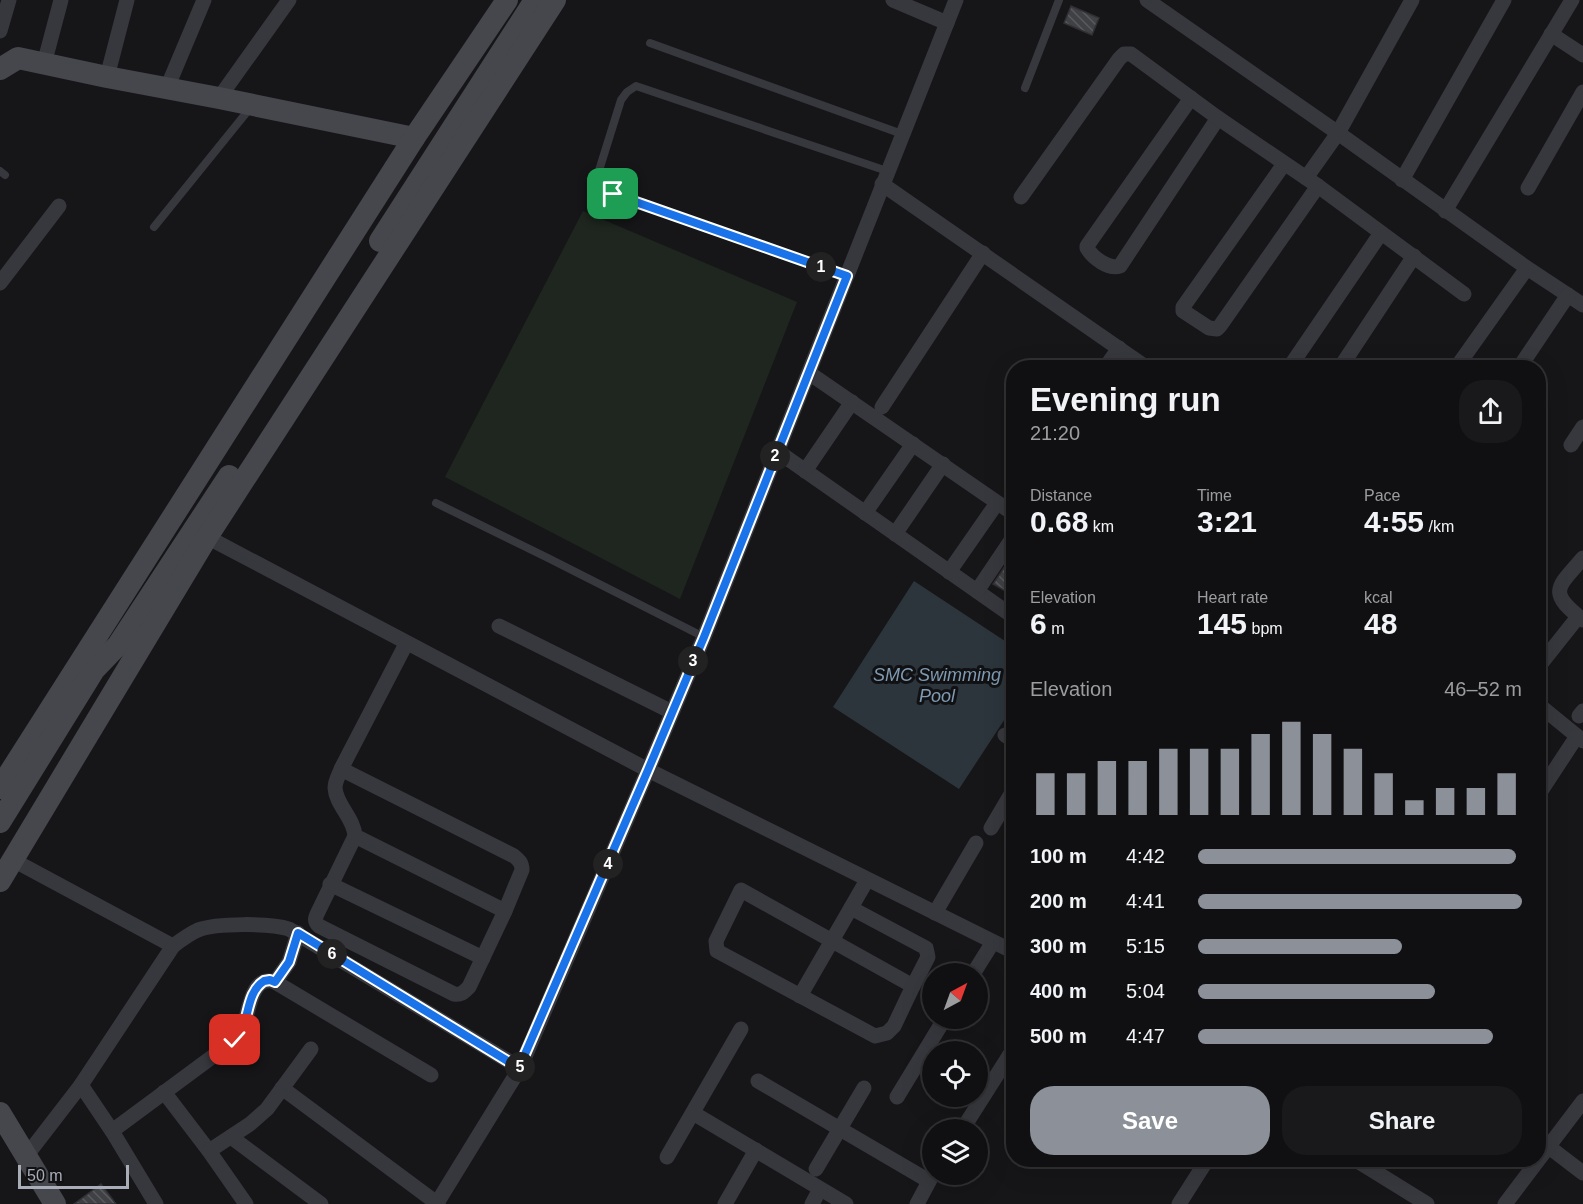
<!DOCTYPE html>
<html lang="en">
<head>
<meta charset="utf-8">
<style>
	:root { --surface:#101012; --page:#19191b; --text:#f1f3f6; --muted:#9c9d9f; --line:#303032; --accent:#8c9099 }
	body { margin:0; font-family:Arial,sans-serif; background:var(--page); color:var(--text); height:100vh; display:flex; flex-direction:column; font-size:22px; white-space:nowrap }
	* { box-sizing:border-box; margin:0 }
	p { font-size:20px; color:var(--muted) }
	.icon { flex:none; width:33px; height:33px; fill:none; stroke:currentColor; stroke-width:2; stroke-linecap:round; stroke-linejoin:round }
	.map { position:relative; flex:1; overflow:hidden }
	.details { position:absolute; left:1006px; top:360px; width:540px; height:807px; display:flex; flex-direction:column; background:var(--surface); border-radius:24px; box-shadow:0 6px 24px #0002,0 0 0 2px var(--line) }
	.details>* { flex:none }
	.needle { width:39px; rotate:41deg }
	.tools { position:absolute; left:922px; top:963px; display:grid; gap:12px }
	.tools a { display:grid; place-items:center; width:66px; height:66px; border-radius:50%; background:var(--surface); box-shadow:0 6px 24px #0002,0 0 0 2px var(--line); font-size:30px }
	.scale { position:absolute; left:18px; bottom:15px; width:111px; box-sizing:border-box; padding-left:6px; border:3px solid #a8adb8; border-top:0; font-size:16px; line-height:21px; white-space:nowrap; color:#a8adb8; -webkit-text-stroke:4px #111113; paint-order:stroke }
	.pin { position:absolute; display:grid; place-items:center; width:51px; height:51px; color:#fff; margin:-26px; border-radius:12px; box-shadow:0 3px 9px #0006 }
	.km { position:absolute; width:30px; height:30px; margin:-15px; border-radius:50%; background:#222; color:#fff; font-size:16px; line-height:30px; text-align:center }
	.round { display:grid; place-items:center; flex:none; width:63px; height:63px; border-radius:24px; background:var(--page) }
	.head { display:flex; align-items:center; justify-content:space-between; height:102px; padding:0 24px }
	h1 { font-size:33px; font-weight:600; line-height:45px }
	.figures { display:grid; grid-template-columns:repeat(3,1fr); gap:9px; height:102px; padding:6px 24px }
	.figures div { display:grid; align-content:center }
	.figures b { font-size:30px; font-weight:600 }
	.figures small { font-size:16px; font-weight:400 }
	.figures p { font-size:16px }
	.chart { height:168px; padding:12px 24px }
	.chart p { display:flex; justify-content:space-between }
	.chart svg { width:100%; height:108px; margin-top:6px; stroke:var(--accent); stroke-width:6 }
	.button { display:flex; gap:12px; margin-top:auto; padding:12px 24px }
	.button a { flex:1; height:69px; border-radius:24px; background:var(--accent); color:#fff; font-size:24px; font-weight:600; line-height:69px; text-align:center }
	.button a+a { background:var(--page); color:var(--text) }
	ul { padding:0 24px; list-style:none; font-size:20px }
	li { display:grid; grid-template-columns:96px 72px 1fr; align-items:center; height:45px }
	li i { height:15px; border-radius:8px; background:var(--accent) }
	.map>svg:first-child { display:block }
	.grass { fill:#1e261f }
	.water { fill:#2c353c }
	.building { fill:url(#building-back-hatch); stroke:#303034; stroke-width:1.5 }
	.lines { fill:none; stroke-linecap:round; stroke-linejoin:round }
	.lane { stroke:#37383d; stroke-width:8 }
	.street { stroke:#37383d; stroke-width:15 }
	.secondary { stroke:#45474d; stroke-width:22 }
	.route-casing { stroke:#fff; stroke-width:12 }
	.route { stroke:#1a73e8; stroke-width:8 }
	.labels { text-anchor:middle; stroke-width:6; stroke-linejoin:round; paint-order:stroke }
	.water-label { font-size:18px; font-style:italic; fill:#7f9bb3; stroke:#111113 }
</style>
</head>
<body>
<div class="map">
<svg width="1583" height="1204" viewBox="0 0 1583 1204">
	<defs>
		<pattern id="building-back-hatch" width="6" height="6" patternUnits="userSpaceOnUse" patternTransform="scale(1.5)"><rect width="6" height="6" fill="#404145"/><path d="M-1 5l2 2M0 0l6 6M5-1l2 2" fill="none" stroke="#595a5e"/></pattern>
	</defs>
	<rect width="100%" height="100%" fill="#161618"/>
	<polygon class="grass" points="583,211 797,302 680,599 445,477"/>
	<polygon class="water" points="914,581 1014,647 1014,705 959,789 833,707"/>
	<g class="building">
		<polygon points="1071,6 1099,18 1092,35 1064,23"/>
		<polygon points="1014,553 1014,596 993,584"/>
		<polygon points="101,1184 116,1204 74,1204"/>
	</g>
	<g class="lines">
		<g class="lane">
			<polyline points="650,43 902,134"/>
			<polyline points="1025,88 1059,0"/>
			<polyline points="0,171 5,175"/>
			<polyline points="154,227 251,107"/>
			<polyline points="847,276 600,188 596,180 621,100 627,92 636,86 887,171"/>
			<polyline points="436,503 548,558 704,637"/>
		</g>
		<g class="street">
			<polyline points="893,0 947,23"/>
			<polyline points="1147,0 1338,133 1527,268 1583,305"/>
			<polyline points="0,31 9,0"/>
			<polyline points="1551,34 1583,55"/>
			<polyline points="44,64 61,0"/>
			<polyline points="107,77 127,0"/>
			<polyline points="167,88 204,0"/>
			<polyline points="219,98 289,0"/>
			<path d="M 1191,98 L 1087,246 L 1087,248 C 1093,258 1109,270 1120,266 L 1218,118"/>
			<polyline points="1284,164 1183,307 1183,311 1209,328 1217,329 1220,326 1318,186"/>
			<polyline points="1306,178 1338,133 1412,0"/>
			<polyline points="1402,180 1504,0"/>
			<polyline points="882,184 1147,368"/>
			<polyline points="1528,188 1583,92"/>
			<polyline points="1021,197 1119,59 1124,54 1131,54 1218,118 1318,186 1464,294"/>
			<polyline points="1445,211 1572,0"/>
			<polyline points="0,283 59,206"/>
			<polyline points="1105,368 1119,348"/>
			<polyline points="1289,368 1381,233"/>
			<polyline points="1340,368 1414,256"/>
			<polyline points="1456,368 1527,268"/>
			<polyline points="1519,368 1568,295"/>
			<polyline points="809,373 1014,514"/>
			<polyline points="882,407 983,253"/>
			<polyline points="1571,445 1583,427"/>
			<polyline points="777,451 1014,617"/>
			<polyline points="805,471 852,402"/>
			<polyline points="865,513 913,444"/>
			<polyline points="895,534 943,464"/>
			<polyline points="207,537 648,770 1014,952"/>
			<path d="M 1583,558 C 1557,588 1547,592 1583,620"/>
			<polyline points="949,572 997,503"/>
			<polyline points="977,591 1014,536"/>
			<polyline points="499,626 672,712"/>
			<polyline points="1539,666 1578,617"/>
			<polyline points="1539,705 1583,741"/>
			<polyline points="1579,716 1583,711"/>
			<polyline points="1005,735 1014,741"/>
			<path d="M 341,769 L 514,856 C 519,860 522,863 522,870 L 505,911 L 469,987 C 464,992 462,995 454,994 L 319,926 C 314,921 315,918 318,912 L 355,836 C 354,818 336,805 335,788 C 335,781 339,775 341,769 L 406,644 L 405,643"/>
			<polyline points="1539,794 1577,736"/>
			<polyline points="991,828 1014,789"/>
			<polyline points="355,836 505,911"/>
			<polyline points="13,860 173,946 81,1085 27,1155"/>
			<polyline points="330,884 483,958"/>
			<polygon points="741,890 913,986 894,1026 887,1033 875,1036 717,951 716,941"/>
			<polyline points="851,908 926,948 928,957 913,986"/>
			<polyline points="935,913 976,843"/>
			<path d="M 173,946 C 181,940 189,934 198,930 C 216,923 271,923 289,929 L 520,1068"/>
			<polyline points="973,974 993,942"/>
			<polyline points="275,982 289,962 298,933"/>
			<polyline points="800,996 867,880"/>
			<polyline points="758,1081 929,1181"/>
			<polyline points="81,1085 112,1131 156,1204"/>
			<polyline points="282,1088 438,1204"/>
			<polyline points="164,1092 209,1151 246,1204"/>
			<polyline points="897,1097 945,1018"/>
			<polyline points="693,1113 846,1204"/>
			<polyline points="962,1130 1014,1048"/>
			<path d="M 112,1131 L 235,1040 C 237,1037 240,1036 241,1032 C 249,1019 249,973 275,982 L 431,1075"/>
			<polyline points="231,1137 321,1204"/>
			<polyline points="1549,1147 1583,1173"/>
			<polyline points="209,1151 250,1124 267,1109 311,1049"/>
			<polyline points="667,1157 741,1029"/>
			<polyline points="1356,1160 1427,1204"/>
			<polyline points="816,1169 864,1088"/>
			<polyline points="437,1203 520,1068 648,770 704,637 956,0"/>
			<polyline points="725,1204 756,1150"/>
			<polyline points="812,1204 820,1189"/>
			<polyline points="917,1204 933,1174"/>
			<polyline points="1179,1204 1207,1160"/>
			<polyline points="1505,1204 1583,1101"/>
		</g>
		<g class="secondary">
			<polyline points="0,69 18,58 107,77 219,98 414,138"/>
			<polyline points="380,241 535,0"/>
			<polyline points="0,788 414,138 507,0"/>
			<polyline points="0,822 94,670 118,645 229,476"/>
			<polyline points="0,881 207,537 555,0"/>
			<polyline points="0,1113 55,1204"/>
		</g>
	</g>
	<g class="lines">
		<defs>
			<path id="route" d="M 235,1040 C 251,1024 244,994 264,981 L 270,980 L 275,982 L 289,962 L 298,933 L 519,1068 L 648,770 L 704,637 L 847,276 L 613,194"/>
		</defs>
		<use href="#route" class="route-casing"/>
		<use href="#route" class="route"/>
	</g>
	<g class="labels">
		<g class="water-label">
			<text x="937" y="681">SMC Swimming<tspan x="937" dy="21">Pool</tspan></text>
		</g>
	</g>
</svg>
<div class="tools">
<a><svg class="needle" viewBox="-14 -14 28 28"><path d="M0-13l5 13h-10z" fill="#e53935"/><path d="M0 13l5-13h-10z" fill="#9c9d9f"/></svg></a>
<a><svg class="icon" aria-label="locate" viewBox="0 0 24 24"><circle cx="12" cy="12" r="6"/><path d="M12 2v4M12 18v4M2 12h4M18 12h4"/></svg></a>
<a><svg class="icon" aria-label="layers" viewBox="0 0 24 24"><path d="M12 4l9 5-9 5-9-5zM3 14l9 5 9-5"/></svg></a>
</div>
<div class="scale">50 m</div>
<div class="pin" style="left:613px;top:194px;background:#1e9e55"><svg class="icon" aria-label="arrive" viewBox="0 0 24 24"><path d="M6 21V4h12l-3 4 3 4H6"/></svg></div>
<div class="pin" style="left:235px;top:1040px;background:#d93025"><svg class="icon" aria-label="check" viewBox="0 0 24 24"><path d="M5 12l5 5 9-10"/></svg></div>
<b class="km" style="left:821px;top:267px">1</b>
<b class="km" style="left:775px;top:456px">2</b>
<b class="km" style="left:693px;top:661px">3</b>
<b class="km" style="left:608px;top:864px">4</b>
<b class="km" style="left:520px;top:1067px">5</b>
<b class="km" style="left:332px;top:954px">6</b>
<section class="details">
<div class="head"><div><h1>Evening run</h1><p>21:20</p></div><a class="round"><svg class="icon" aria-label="share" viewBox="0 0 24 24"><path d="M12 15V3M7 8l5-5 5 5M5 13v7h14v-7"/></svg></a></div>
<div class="figures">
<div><p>Distance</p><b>0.68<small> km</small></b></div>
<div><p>Time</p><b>3:21</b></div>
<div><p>Pace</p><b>4:55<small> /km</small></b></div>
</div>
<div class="figures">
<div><p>Elevation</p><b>6<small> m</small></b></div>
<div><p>Heart rate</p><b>145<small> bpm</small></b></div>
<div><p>kcal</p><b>48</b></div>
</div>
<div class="chart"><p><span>Elevation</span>46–52 m</p>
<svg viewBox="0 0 160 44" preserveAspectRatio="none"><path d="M5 44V27M15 44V27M25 44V22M35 44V22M45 44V17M55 44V17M65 44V17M75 44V11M85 44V6M95 44V11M105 44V17M115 44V27M125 44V38M135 44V33M145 44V33M155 44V27"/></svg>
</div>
<ul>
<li><b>100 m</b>4:42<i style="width:98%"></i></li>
<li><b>200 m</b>4:41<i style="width:100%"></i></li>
<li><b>300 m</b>5:15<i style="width:63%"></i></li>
<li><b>400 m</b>5:04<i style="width:73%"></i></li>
<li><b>500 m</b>4:47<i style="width:91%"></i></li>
</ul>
<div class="button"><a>Save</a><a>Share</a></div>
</section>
</div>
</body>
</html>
